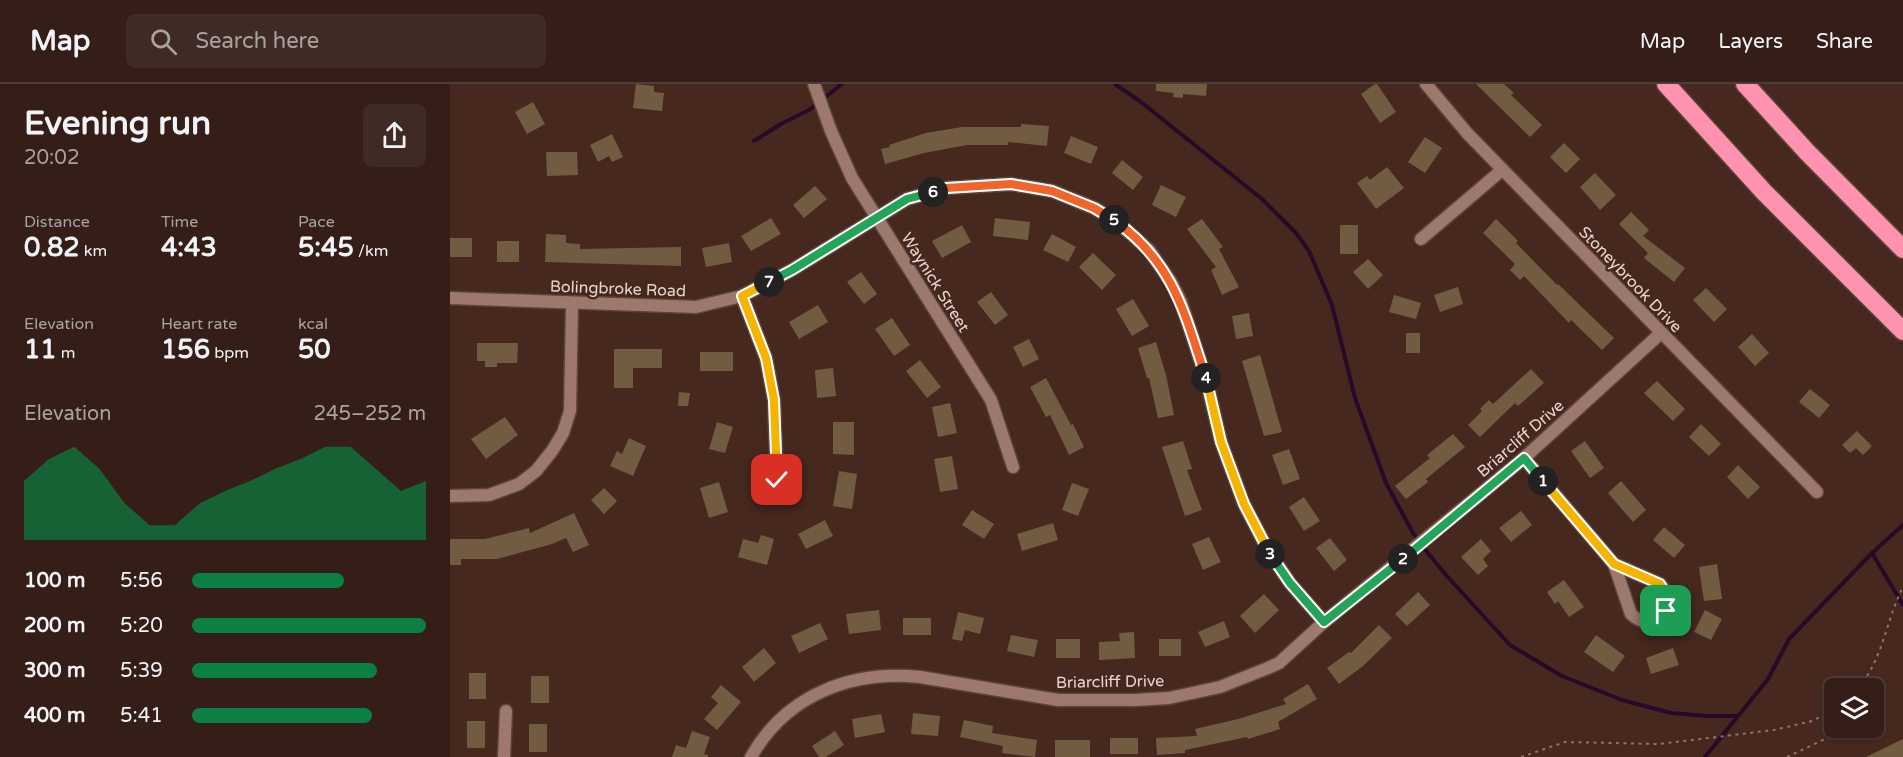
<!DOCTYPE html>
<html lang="en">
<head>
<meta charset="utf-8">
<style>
	:root { --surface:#341e17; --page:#3f2b24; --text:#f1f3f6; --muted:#a9a2a1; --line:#4e3c36; --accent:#0b8043 }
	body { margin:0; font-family:"Varela Round",sans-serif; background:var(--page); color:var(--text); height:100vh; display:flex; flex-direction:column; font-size:22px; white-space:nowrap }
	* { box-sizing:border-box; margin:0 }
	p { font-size:20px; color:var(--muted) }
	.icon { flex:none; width:33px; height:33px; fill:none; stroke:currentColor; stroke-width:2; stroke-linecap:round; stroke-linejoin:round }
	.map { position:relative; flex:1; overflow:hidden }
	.details { display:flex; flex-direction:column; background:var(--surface); width:450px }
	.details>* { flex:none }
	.buttons { position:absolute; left:1374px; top:594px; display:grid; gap:12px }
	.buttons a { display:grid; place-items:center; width:60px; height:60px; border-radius:9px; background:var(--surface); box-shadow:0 2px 4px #0004,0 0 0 2px var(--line); font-size:30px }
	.pin { position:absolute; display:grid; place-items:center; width:51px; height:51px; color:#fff; margin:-26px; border-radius:12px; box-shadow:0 3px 9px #0006 }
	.km { position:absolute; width:30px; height:30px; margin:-15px; border-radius:50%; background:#222; color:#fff; font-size:16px; line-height:30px; text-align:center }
	.round { display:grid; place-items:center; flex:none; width:63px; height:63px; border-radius:9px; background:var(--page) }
	.summary { display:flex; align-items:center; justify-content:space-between; height:102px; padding:0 24px }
	h1 { font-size:33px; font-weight:700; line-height:45px }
	.figures { display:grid; grid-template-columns:repeat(3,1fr); gap:9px; height:102px; padding:6px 24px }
	.figures div { display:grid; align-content:center }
	.figures b { font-size:26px; font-weight:700 }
	.figures small { font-size:16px; font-weight:400 }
	.figures p { font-size:16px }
	.chart { height:168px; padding:12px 24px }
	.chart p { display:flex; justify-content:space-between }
	.chart svg { width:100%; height:108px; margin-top:6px; fill:var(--accent); opacity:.7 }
	ul { padding:0 24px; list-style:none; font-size:20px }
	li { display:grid; grid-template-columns:96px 72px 1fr; align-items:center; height:45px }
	li i { height:15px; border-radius:8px; background:var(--accent) }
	header { display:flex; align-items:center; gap:36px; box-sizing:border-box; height:84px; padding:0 30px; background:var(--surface); border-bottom:2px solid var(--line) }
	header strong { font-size:28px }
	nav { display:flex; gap:33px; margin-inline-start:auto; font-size:21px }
	.search { width:420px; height:54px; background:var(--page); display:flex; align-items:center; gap:15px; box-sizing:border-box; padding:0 21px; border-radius:9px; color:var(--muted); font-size:22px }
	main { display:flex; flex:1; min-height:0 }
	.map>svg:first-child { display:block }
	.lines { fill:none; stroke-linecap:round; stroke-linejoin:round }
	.stream { stroke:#280a26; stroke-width:4 }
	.building { fill:#725c41 }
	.street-casing { stroke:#5c433c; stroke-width:15 }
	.highway-casing { stroke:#5c433c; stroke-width:21 }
	.path { stroke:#8e746c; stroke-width:2; stroke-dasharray:3 4.5; stroke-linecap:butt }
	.street { stroke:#9c786d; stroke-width:12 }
	.highway { stroke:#ff93af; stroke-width:18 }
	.split-1-casing { stroke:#fff; stroke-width:12 }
	.split-2-casing { stroke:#fff; stroke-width:12 }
	.split-3-casing { stroke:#fff; stroke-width:12 }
	.split-4-casing { stroke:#fff; stroke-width:12 }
	.split-5-casing { stroke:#fff; stroke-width:12 }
	.split-6-casing { stroke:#fff; stroke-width:12 }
	.split-7-casing { stroke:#fff; stroke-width:12 }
	.split-8-casing { stroke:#fff; stroke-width:12 }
	.split-1 { stroke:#f5b400; stroke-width:8 }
	.split-2 { stroke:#22a559; stroke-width:8 }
	.split-3 { stroke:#22a559; stroke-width:8 }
	.split-4 { stroke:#f5b400; stroke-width:8 }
	.split-5 { stroke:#f0652b; stroke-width:8 }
	.split-6 { stroke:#f0652b; stroke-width:8 }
	.split-7 { stroke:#22a559; stroke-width:8 }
	.split-8 { stroke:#f5b400; stroke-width:8 }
	.labels { text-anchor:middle; stroke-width:5; stroke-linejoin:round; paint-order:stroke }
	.street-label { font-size:16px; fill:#e9d5cf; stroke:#46281f }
</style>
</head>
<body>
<header>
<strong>Map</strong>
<div class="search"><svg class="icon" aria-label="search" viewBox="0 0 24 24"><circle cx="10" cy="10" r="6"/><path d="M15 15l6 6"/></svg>Search here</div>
<nav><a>Map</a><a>Layers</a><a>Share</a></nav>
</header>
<main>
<section class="details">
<div class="summary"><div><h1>Evening run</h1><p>20:02</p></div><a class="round"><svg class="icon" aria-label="share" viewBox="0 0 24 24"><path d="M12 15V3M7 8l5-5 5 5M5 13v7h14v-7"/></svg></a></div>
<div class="figures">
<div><p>Distance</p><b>0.82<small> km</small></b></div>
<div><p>Time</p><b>4:43</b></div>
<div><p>Pace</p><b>5:45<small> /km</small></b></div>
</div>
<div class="figures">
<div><p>Elevation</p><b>11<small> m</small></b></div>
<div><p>Heart rate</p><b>156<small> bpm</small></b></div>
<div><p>kcal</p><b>50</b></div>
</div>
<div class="chart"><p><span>Elevation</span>245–252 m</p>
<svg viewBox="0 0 160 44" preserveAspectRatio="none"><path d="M0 44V20L10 11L20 6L30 15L40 29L50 38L60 38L70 29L80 24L90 20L100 15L110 11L120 6L130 6L140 15L150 24L160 20V44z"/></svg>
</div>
<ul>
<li><b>100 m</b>5:56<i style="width:65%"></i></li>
<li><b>200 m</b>5:20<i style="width:100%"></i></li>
<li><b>300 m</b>5:39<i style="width:79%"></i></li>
<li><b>400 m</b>5:41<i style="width:77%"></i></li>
</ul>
</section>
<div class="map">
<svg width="1453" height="673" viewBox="0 0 1453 673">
	<rect width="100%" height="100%" fill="#46281f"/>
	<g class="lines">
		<g class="stream">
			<polyline points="665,0 691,18 812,115 846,149 859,167 882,221 905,314 936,399 963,449 973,463 995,490 1060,561 1112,592 1172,616 1221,629 1258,632 1286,632"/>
			<polyline points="304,57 331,40 359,26 392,0"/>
			<polyline points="1422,469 1453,521"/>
			<polyline points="1255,673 1318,595 1339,555 1422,469 1453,441"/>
		</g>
	</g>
	<g class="building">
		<polygon points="186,0 204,2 204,8 214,9 212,27 183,24"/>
		<polygon points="706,0 757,0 756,12 733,10 733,14 723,13 724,9 706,7"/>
		<polygon points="925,0 927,0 946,28 930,39 911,10"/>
		<polygon points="1026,0 1054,0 1064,9 1061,11 1092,41 1080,53"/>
		<polygon points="83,18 95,40 77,50 65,28"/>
		<polygon points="571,40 599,42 597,62 558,58 558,61 517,61 474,69 435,80 431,65 440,63 439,61 476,49 512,43 571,43"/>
		<polygon points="162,50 173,73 162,78 159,72 148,78 140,61"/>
		<polygon points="621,52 648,63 641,80 614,69"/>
		<polygon points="975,53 992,64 975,89 958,78"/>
		<polygon points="1114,59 1130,75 1116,89 1100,73"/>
		<polygon points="96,68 127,68 128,91 97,92"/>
		<polygon points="672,76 693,93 683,106 662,89"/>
		<polygon points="937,83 954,104 926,125 907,99 917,92 920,96"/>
		<polygon points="1145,89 1166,111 1150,126 1130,103"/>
		<polygon points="711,101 736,113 726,133 702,121"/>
		<polygon points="365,102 377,115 354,134 343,121"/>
		<polygon points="1181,128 1199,146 1193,152 1235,184 1224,198 1194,174 1198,169 1169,140"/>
		<polygon points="321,134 331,150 301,167 291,152"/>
		<polygon points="545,134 580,138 578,156 543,152"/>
		<polygon points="752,135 773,163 769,165 789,203 772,211 761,186 766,183 737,145"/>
		<polygon points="1046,135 1068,157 1066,159 1107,201 1108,200 1164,254 1152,266 1121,236 1119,239 1074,192 1070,196 1060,186 1065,180 1033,149"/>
		<polygon points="512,141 521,158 492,174 482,157"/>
		<rect x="890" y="141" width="18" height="29"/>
		<polygon points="96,150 116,151 116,159 130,160 130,165 231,163 231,182 95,178"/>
		<polygon points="602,150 626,163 618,178 593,166"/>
		<rect x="0" y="154" width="22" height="19"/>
		<rect x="47" y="157" width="22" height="21"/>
		<polygon points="279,159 282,178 256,183 252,164"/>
		<polygon points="643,169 666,191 652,206 629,183"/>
		<polygon points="918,175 933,191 918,205 903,188"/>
		<polygon points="411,188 427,210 414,220 397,198"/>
		<polygon points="1008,203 1013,220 990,228 984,211"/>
		<polygon points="1256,204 1277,225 1264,238 1243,216"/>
		<polygon points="541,208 558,231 545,241 527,218"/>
		<polygon points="944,211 971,219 966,235 939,228"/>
		<polygon points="683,215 699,242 682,252 666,225"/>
		<polygon points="368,221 378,238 349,255 339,238"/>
		<polygon points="799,229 803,252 786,255 782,232"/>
		<polygon points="442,234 460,261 444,272 425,245"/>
		<rect x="956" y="249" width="14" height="20"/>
		<polygon points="1302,250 1319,269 1305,282 1288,263"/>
		<polygon points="579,255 589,275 573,283 563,263"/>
		<polygon points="706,258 716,291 724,331 708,334 699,294 697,294 688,264"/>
		<polygon points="27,259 68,259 67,279 47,279 47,283 35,283 35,277 27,277"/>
		<polygon points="164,265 212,265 212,284 183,284 183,304 164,304"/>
		<rect x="250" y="268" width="33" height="19"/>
		<polygon points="810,271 832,348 814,352 792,277"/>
		<polygon points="470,276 491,303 477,314 456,287"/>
		<polygon points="383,284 386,312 367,314 365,286"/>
		<polygon points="1081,285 1094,299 1068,322 1065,319 1030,353 1018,341 1032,327 1030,325 1039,316 1043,320"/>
		<polygon points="596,294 621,341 623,340 634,363 619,371 600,331 596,333 580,303"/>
		<polygon points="1207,297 1235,325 1223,337 1194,309"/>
		<polygon points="1360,305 1380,321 1369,334 1349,318"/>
		<polygon points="229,308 240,309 238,322 228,322"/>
		<polygon points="500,319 507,349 488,353 482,323"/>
		<polygon points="55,333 68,351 36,375 21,355"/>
		<polygon points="267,338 283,343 275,369 259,365"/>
		<polygon points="383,338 404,338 404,371 383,370"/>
		<polygon points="1251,340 1271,360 1259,372 1239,353"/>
		<polygon points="1407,347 1422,362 1413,371 1406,364 1400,369 1392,361"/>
		<polygon points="1003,350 1015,363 976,395 978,398 956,415 945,402 980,374 977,371"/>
		<polygon points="179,354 196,362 183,392 160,382 167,367 172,370"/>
		<polygon points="733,357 742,385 737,386 752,426 735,432 712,363"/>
		<polygon points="1135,357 1154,384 1140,394 1121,367"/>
		<polygon points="839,365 850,395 833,401 822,371"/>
		<polygon points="502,372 508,405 490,408 484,375"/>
		<polygon points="1288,381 1310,403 1298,415 1277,393"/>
		<polygon points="389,387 407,390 402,425 383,422"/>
		<polygon points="1171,397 1196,426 1183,438 1158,409"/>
		<polygon points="269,398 278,428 259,434 250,404"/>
		<polygon points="622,399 639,405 628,432 612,426"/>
		<polygon points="154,404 167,417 154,430 141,416"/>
		<polygon points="854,413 870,437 854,447 839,423"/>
		<polygon points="522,426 544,440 534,455 512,441"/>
		<polygon points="1071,427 1082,441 1061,458 1049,444"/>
		<polygon points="124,429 139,461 123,468 116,454 102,460 47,475 11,475 11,481 0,481 0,455 35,455 79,444 80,449"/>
		<polygon points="375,436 383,452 356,465 348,450"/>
		<polygon points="603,439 608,456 572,467 567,450"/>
		<polygon points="1214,443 1235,461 1224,474 1203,456"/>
		<polygon points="311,451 324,455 317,481 288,473 293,455 308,459"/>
		<polygon points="759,453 771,478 753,486 742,460"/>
		<polygon points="880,454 897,476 884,487 866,464"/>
		<polygon points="1031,455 1041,467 1033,475 1038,482 1028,491 1011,473"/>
		<polygon points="1267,480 1272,515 1254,517 1249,483"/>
		<polygon points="1114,496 1134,523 1119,533 1108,517 1105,520 1097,508"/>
		<polygon points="968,508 980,521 957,542 945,530"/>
		<polygon points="814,510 829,526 805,549 790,532"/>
		<polygon points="429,526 431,546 399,550 396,530"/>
		<polygon points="1255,526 1272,535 1261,556 1244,548"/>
		<polygon points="508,528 534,534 530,550 515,546 512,557 502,555"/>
		<rect x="453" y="534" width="28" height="17"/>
		<polygon points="774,537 780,553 755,563 748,548"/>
		<polygon points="370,539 378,555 349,569 341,552"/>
		<polygon points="929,541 942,554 913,582 889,600 877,584 899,568 901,569"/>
		<polygon points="684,548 685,574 649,576 649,558 670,557 669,549"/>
		<polygon points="561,551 588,556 584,573 557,567"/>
		<polygon points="1146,551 1175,572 1163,588 1134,568"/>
		<rect x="606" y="555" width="24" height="19"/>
		<rect x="709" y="555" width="22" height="17"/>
		<polygon points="314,564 326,579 304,598 292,583"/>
		<polygon points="1223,564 1229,581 1201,590 1196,574"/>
		<rect x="19" y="589" width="17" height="26"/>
		<rect x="81" y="592" width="18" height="27"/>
		<polygon points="858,600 867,615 828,638 830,645 798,655 797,653 735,666 735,669 707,671 706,654 747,652 745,645 788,635 836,620 833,615"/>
		<polygon points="271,601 291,618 267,646 254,635 268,619 261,613"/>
		<polygon points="463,629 490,632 488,652 461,650"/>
		<polygon points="431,630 435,648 405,654 402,635"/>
		<polygon points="514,636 543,642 542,649 587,656 585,673 552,669 553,662 510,653"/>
		<rect x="17" y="637" width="18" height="27"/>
		<rect x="79" y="640" width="18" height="28"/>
		<polygon points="242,647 260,653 254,670 258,671 258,673 222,673 226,661 236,664"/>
		<polygon points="385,647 394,661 376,673 369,673 362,662"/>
		<rect x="660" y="654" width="28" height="16"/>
		<polygon points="1453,655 1453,673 1416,673"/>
		<rect x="605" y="656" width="35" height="17"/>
	</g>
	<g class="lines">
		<defs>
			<g id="street">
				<polyline points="364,0 381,47 402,94 541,316 563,383"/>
				<polyline points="976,0 1017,49 1367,408"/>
				<polyline points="971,155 1052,86"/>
				<polyline points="292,212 316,274 324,316 327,396"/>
				<polyline points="0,214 246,223 292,212 342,186 457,115 496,104 561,100 602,107 644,124 665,136 699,166 721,198 731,218 756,294 771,358 794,420 819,468 840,499 874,538"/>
				<path d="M 1074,374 L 1164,480 L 1181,530 C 1204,552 1231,522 1210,500 L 1164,480"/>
				<polyline points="0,412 39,411 69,400 86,387 102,367 113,349 120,327 122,220"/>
				<polyline points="54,673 56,627"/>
				<path d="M 301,673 C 336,611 401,586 470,593 L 608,616 L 685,616 L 719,614 L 770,603 L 818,584 L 829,579 L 874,538 L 1074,374 L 1211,249"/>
			</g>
			<g id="highway">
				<polyline points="1216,0 1314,108 1453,247"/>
				<polyline points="1295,0 1357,68 1453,165"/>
			</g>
		</defs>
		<use href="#street" class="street-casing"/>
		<use href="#highway" class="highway-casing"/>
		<g class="path">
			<path d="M 1408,604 C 1433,576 1436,536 1453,503"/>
			<polyline points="1071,673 1115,658 1209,660 1324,646 1362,637 1384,626"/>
			<polyline points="1337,673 1375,655 1388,644"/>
		</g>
		<use href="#street" class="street"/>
		<use href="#highway" class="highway"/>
	</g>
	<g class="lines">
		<defs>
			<polyline id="split-1" points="1093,397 1164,480 1210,500 1217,512 1216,527"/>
			<polyline id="split-2" points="953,475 1074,374 1093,397"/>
			<polyline id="split-3" points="820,470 840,499 874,538 953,475"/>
			<polyline id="split-4" points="756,294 771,358 794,420 820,470"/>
			<path id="split-5" d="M 664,136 C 724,179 734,228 756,294"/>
			<polyline id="split-6" points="483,108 496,104 561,100 602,107 644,124 664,136"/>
			<polyline id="split-7" points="319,198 342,186 457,115 483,108"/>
			<polyline id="split-8" points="319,198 292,212 316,274 324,316 327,396"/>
		</defs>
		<use href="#split-1" class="split-1-casing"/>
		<use href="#split-2" class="split-2-casing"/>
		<use href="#split-3" class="split-3-casing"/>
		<use href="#split-4" class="split-4-casing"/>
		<use href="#split-5" class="split-5-casing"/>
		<use href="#split-6" class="split-6-casing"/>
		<use href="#split-7" class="split-7-casing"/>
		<use href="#split-8" class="split-8-casing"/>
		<use href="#split-1" class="split-1"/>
		<use href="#split-2" class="split-2"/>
		<use href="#split-3" class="split-3"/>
		<use href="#split-4" class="split-4"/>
		<use href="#split-5" class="split-5"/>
		<use href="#split-6" class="split-6"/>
		<use href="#split-7" class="split-7"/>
		<use href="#split-8" class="split-8"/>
	</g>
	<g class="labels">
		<g class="street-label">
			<text transform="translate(1181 195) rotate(46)" y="6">Stoneybrook Drive</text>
			<text transform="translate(486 198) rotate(58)" y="6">Waynick Street</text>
			<text transform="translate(168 204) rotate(2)" y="6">Bolingbroke Road</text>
			<text transform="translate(1070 354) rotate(-41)" y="6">Briarcliff Drive</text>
			<text transform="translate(660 597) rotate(-1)" y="6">Briarcliff Drive</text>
		</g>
	</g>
</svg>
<div class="buttons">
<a><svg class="icon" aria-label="layers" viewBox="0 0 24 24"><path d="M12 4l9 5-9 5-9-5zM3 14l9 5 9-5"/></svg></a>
</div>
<div class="pin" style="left:1216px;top:527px;background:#1e9e55"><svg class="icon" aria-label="arrive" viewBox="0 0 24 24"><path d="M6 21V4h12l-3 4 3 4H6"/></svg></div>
<div class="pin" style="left:327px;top:396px;background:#d93025"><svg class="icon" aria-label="check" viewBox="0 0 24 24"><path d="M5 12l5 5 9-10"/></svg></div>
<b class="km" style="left:1093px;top:397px">1</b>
<b class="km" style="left:953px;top:475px">2</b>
<b class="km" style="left:820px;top:470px">3</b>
<b class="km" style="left:756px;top:294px">4</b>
<b class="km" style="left:664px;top:136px">5</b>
<b class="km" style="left:483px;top:108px">6</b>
<b class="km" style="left:319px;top:198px">7</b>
</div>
</main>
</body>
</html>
